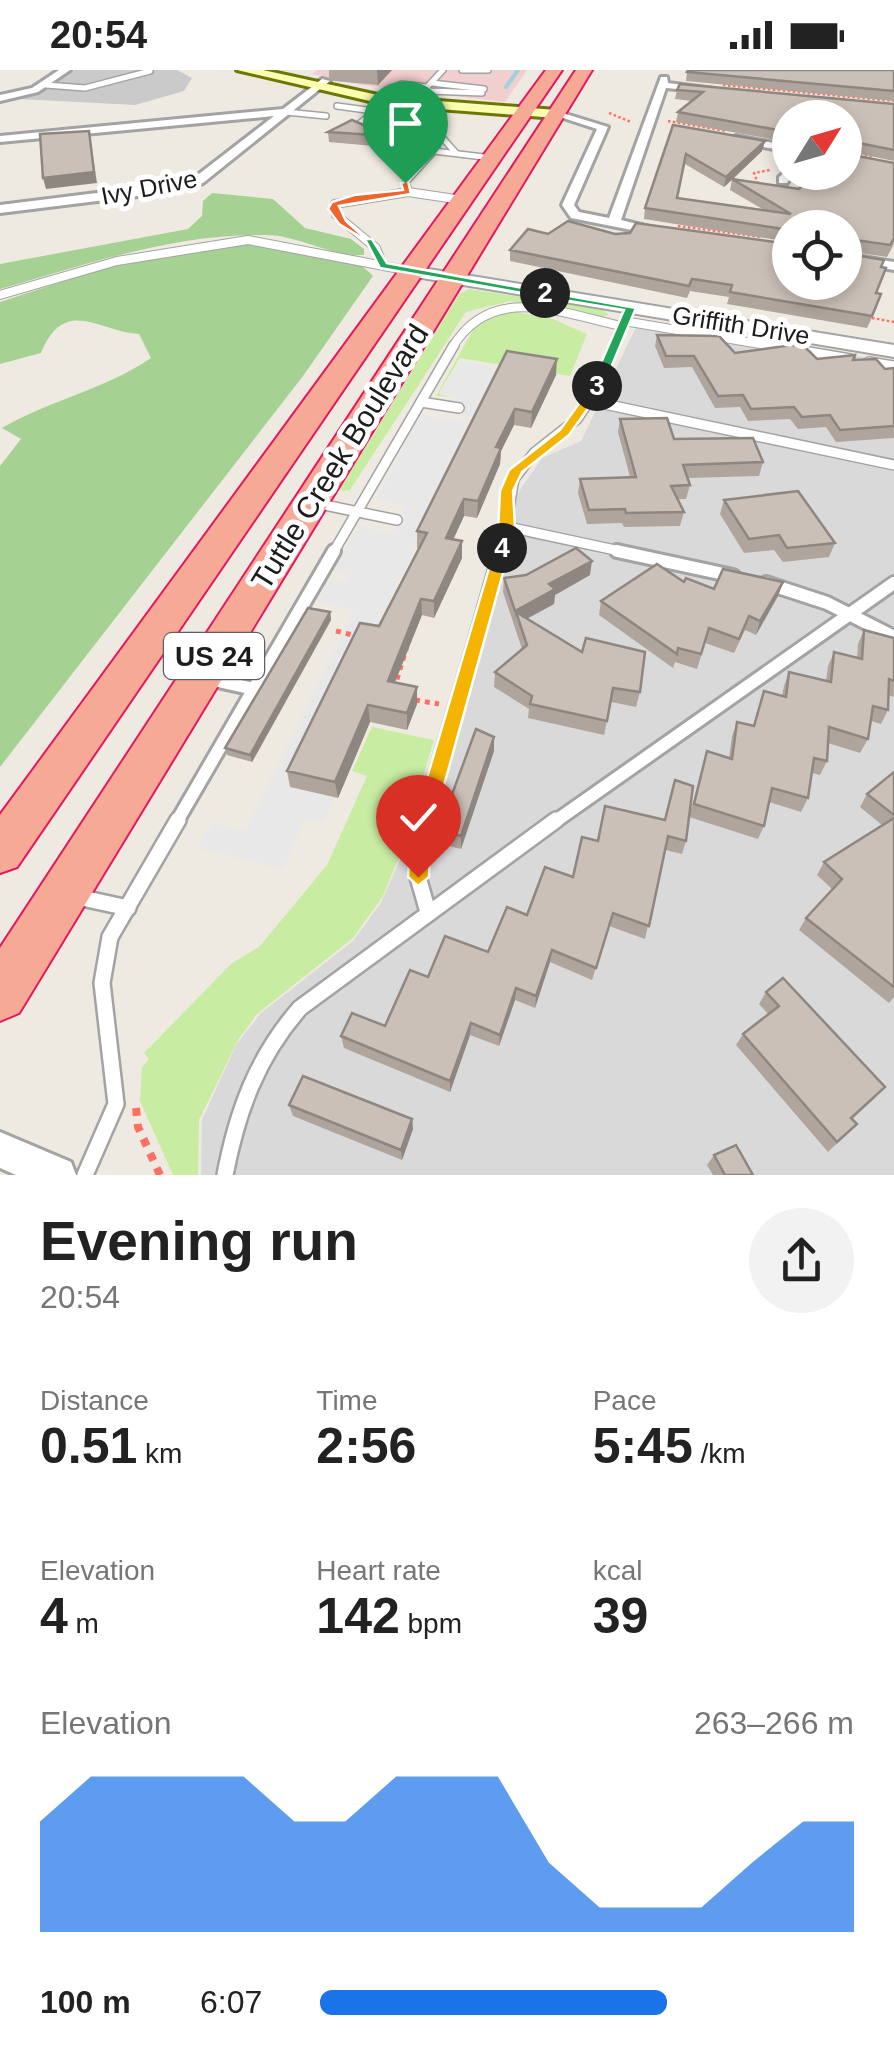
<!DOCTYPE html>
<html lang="en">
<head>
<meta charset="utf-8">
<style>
	:root { --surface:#fff; --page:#f2f2f2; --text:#222; --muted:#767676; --accent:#1a73e8 }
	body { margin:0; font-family:Arial,sans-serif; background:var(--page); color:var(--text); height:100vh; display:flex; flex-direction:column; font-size:38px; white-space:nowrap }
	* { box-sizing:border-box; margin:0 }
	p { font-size:32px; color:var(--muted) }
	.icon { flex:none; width:55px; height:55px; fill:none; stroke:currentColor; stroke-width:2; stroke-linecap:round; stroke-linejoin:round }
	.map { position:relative; height:1105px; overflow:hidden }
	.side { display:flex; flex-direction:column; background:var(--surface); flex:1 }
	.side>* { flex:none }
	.needle { width:65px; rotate:53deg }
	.fabs { position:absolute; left:772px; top:30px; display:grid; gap:20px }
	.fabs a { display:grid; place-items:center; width:90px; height:90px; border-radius:50%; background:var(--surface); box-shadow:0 5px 15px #0003; font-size:50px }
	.pin { position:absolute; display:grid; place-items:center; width:85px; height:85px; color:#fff; margin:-102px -42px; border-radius:50% 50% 50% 0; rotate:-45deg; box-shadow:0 0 10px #0007 }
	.pin .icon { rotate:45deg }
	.km { position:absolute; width:50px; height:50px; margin:-25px; border-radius:50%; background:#222; color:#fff; font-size:28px; line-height:50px; text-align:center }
	.round { display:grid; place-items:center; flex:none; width:105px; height:105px; border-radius:52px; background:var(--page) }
	.overview { display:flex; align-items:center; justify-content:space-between; height:170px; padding:0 40px }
	h1 { font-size:55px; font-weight:700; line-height:75px }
	.figures { display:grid; grid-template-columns:repeat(3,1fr); gap:15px; height:170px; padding:10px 40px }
	.figures div { display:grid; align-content:center }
	.figures b { font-size:50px; font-weight:700 }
	.figures small { font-size:28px; font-weight:400 }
	.figures p { font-size:28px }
	.chart { height:280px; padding:20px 40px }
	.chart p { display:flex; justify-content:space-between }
	.chart svg { width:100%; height:180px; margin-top:10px; fill:var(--accent); opacity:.7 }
	ul { padding:0 40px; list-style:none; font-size:32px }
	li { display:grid; grid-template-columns:160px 120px 1fr; align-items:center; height:75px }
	li i { height:25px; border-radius:12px; background:var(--accent) }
	.status { display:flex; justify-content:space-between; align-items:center; height:70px; padding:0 50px; background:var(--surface); direction:ltr }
	.status svg { height:28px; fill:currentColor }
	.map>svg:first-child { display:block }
	.residential { fill:#dad9d9 }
	.commercial { fill:#f1cfce }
	.religious { fill:#cacaca }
	.grass { fill:#c8eda2 }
	.forest { fill:#a5d192 }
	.parking { fill:#e8e8e8 }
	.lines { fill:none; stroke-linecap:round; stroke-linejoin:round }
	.stream { stroke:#9ed2e0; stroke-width:4 }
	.service-far4-casing { stroke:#a3a3a3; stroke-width:8 }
	.service-far3-casing { stroke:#a3a3a3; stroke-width:10 }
	.service-far2-casing { stroke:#a3a3a3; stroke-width:12 }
	.service-far1-casing { stroke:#a3a3a3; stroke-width:18 }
	.service-casing { stroke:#a3a3a3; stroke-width:20 }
	.minor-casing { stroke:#a3a3a3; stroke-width:6 }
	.tertiary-casing { stroke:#a3a3a3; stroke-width:4 }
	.secondary-casing { stroke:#6b7700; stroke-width:6 }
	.trunk-casing { stroke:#e4175f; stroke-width:4 }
	.path-far2 { stroke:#ff7062; stroke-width:2.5; stroke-dasharray:2.5 2.5; stroke-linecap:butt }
	.path-far1 { stroke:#ff7062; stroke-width:5; stroke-dasharray:5 5; stroke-linecap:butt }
	.path { stroke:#ff7062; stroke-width:8; stroke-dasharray:8 8; stroke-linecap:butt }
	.service-far4 { stroke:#fff; stroke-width:5 }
	.service-far3 { stroke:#fff; stroke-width:8 }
	.service-far2 { stroke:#fff; stroke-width:9 }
	.service-far1 { stroke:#fff; stroke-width:12 }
	.service { stroke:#fff; stroke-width:15 }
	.minor { fill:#fff; fill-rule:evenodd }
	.tertiary { fill:#fff; fill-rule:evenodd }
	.secondary { fill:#fbfeb0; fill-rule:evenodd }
	.trunk { fill:#f6aa96; fill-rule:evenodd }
	.wall { fill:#afa59d; fill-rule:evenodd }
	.shaded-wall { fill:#8e8680 }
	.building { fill:#cbc0b7; stroke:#8e8680; stroke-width:2.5 }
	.split-1 { fill:#f0652b; stroke:#fff; stroke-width:2.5 }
	.split-2 { fill:#22a559; stroke:#fff; stroke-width:2.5 }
	.split-3 { fill:#22a559; stroke:#fff; stroke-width:2.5 }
	.split-4 { fill:#f5b400; stroke:#fff; stroke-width:2.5 }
	.split-5 { fill:#f5b400; stroke:#fff; stroke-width:2.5 }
	.labels { text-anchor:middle; stroke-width:10; stroke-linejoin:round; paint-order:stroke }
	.far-street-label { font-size:25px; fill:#1c1c1c; stroke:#fff }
	.shield { fill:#fff; stroke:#606060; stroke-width:2.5 }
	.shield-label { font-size:28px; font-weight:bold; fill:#1c1c1c }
	.street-label { font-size:30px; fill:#1c1c1c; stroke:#fff }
</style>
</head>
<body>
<div class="status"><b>20:54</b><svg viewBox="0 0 49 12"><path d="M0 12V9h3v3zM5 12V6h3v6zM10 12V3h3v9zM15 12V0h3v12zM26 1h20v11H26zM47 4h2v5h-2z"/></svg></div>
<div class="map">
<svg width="894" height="1105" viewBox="0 0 894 1105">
	<rect width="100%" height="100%" fill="#efeae1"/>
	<polygon class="residential" points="640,249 894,292 894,1105 201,1105 202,1050 236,975 261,943 353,871 381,833 402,785 493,478 520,420 542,388 581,371"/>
	<polygon class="commercial" points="317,0 527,0 505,32 361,15 312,4"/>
	<polygon class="religious" points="74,0 177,0 192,8 184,21 135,35 20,29"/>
	<g class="grass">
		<polygon points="469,219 601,239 609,245 599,248 511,231 466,242 350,420 343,421 340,419 459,224"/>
		<polygon points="505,240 553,249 587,264 570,306 460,288 439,323 452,327 436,326 478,251"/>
		<polygon points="372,657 434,670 401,782 383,826 353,868 257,944 238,970 199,1050 198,1105 173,1105 140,1031 142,997 149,989 144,983 232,893 259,877 327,795 367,706 352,701"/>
	</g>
	<g class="forest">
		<path d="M 212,123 L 273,129 L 305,158 L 351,169 L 364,179 L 364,185 C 331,187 299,165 265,165 C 176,163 84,195 0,219 L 0,194 L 188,159 L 202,146 L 203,131 Z"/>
		<path d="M 250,174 C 285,180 349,178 373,206 L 303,306 L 0,697 L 0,396 L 21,369 L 2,358 C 50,330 104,320 151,288 L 139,264 C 99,262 65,225 41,283 L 0,294 L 0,232 L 108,197 Z"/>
	</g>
	<g class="parking">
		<polygon points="460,291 505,298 479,348 447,342 455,328 440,325"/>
		<polygon points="421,345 475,354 374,566 361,563 289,717 335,728 324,753 305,749 283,799 198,778 212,753 245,761 354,541 317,531 329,509 346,513 350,505 332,502 359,456 392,462 406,436 375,430"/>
	</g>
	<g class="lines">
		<polyline class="stream" points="506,17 518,0"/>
		<defs>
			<g id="service-far4">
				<polyline points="462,0 488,0"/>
				<polyline points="432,13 484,19"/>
				<polyline points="46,15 85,18 150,1"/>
				<polyline points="427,17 429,21 482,23"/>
				<polyline points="383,27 401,14 427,17 443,0"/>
				<polyline points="411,27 387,31 359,54 359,60 434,81"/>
				<polyline points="337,36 374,41"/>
				<polyline points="286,42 326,46"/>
				<polyline points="402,42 422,45 456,83"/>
				<polyline points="392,50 431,55"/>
				<polyline points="408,121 405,113 434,81 492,88"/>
			</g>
			<g id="service-far3">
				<polyline points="407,118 408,122"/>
				<polyline points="383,196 376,178 336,145 335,134 408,122 462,130"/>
				<polyline points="0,225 117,191 248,170 410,201"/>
				<polyline points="624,251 783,278"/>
				<path d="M 452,278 C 491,212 561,243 621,256"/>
				<polyline points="614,278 631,237"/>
			</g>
			<g id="service-far2">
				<polyline points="768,275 850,289"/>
				<polyline points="869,292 894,296"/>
				<polyline points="590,331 894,395"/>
				<polyline points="421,332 459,338"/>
				<polyline points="315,433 397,450"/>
				<polyline points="508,457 629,483"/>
				<polyline points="333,483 454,275"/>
				<polyline points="501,483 514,409 534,383 577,349 597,319 615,275"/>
			</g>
			<g id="service-far1">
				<polyline points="617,481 733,506"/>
				<polyline points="766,513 827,533 894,567"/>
				<polyline points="209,609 254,619"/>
				<polyline points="176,753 334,481"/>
				<polyline points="424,753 501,481"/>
				<polyline points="553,753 894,513"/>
			</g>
			<g id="service">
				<polyline points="424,750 418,807 428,842"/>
				<polyline points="73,826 128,838"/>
				<polyline points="85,1105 116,1034 102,913 110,867 178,750"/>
				<path d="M 225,1105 C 237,1042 257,987 300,938 L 556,750"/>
			</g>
			<g id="minor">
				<polygon points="59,0 70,0 38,22 0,31 0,25 32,18"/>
				<polygon points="661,7 667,7 668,13 714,19 709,22 666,18 621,150 669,162 662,166 571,148 562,135 597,59 551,44 556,41 608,57 574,135 579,142 609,148"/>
				<polygon points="322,9 330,11 203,113 170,122 0,143 0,135 169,114 195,107 274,46 0,72 0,66 283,39"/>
				<polygon points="736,66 790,76 790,82 732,71"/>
				<polygon points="790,98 790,102 794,103 787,113 779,113 779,107"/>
				<polygon points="845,184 894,192 894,200 845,192"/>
				<polygon points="0,1062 71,1092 76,1105 16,1105 0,1098"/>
			</g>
			<polygon id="tertiary" points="410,196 894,275 894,287 404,205 401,201"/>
			<polygon id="secondary" points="237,0 263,0 387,27 556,40 563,44 556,48 387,35"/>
			<g id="trunk">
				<polygon points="546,0 562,0 17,797 0,803 0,745"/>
				<polygon points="576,0 592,0 19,943 0,951 0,878"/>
			</g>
		</defs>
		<use href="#service-far4" class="service-far4-casing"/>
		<use href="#service-far3" class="service-far3-casing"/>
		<use href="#service-far2" class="service-far2-casing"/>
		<use href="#service-far1" class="service-far1-casing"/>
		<use href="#service" class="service-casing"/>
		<use href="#minor" class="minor-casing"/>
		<use href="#tertiary" class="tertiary-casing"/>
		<use href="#secondary" class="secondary-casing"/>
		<use href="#trunk" class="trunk-casing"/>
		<g class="path-far2">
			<polyline points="723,15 894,31"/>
			<polyline points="609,43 631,52"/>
			<polyline points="668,51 726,61"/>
			<polyline points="845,82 872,86"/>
			<polyline points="758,114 754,103 770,100"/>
			<polyline points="678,156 761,167"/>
			<polyline points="872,248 894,252"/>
		</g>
		<g class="path-far1">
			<polyline points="336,561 357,566"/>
			<polyline points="394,619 407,576"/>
			<polyline points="415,630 439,634"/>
		</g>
		<polyline class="path" points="136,1038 138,1057 160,1105"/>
		<use href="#service-far4" class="service-far4"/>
		<use href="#service-far3" class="service-far3"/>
		<use href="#service-far2" class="service-far2"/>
		<use href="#service-far1" class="service-far1"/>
		<use href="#service" class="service"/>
		<use href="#minor" class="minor"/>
		<use href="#tertiary" class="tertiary"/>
		<use href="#secondary" class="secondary"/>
		<use href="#trunk" class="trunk"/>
	</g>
	<g class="wall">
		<polygon points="329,0 392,0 378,15 334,11 329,7"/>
		<polygon points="894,0 894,31 686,11 687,2"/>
		<path d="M 677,20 L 894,34 L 894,91 L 846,81 L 894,174 L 887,187 L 847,181 L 848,184 L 882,197 L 876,223 L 877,237 L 867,258 L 727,234 L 729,227 L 690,221 L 687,228 L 510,191 L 510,180 L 548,164 L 615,164 L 845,212 L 790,158 L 790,172 L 644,149 L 645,138 L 673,55 L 765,71 L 762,81 L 733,109 L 799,119 L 845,102 L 845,48 L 790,48 L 790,65 L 776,70 L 676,52 L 678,42 L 692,31 L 675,29 ZM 685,94 L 724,117 L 732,110 L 730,120 L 764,140 L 677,128 Z"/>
		<polygon points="375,39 394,56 388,62 367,56 366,46"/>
		<polygon points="378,61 378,72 374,76 329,72 328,62"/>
		<polygon points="657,265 735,283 853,290 885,299 894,298 894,368 836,372 826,357 798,359 790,349 748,351 740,337 715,338 692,297 664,298 655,276"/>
		<polygon points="507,281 556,305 531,358 514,355 501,381 500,394 477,448 464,446 453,470 462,471 462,488 434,548 422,545 395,612 417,617 417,634 407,660 370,652 338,728 290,717 287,701 379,556 419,478 417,478 417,461"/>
		<polygon points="620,349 674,369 763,392 759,406 687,408 690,415 686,429 678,429 684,442 680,456 624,457 622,453 587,454 578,423 580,409 630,407 618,362"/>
		<polygon points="724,430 835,473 829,487 783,492 774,480 744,483 720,444"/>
		<polygon points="590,505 555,525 554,534 526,549 640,622 636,637 611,632 604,665 528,648 529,639 494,617 495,602 522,579 503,522 504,508"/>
		<polygon points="684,512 714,519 783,512 778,526 756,565 745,560 734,583 705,573 697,599 675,592 673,598 599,545 601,531"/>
		<polygon points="330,542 331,550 252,692 227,685 225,678"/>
		<polygon points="864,560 894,568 894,627 888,625 888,640 881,654 871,651 868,669 860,683 828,673 827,691 820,705 812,703 808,728 801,742 769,732 764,756 758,769 689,747 707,681 729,688 732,666 737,652 753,656 764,621 782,626 784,616 789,602 826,611 828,596 834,582 857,588 858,574"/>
		<polygon points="494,667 494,681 461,779 440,774 439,760"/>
		<polygon points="894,702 894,927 889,933 799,860 806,848 832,819 817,805 824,792 882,755 860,737 867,724"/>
		<polygon points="605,736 686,771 682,784 665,780 645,869 609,856 592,910 550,892 535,938 515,930 499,976 470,965 450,1022 344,978 341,966 385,956 428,907 488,882 527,845 573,807 598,771"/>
		<polygon points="766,922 875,1028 852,1049 847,1064 828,1082 736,975 743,964 768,944 759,934"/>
		<polygon points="289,1035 412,1049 413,1059 402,1090 293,1046"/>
		<polygon points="714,1085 753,1105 713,1105 707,1095"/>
	</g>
	<g class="shaded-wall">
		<polygon points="377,0 392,0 378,15"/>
		<polygon points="393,46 394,56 388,62 388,51"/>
		<polygon points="790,56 790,65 776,70 778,60"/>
		<polygon points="89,61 97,113 46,119 43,108"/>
		<polygon points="378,61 378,72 374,76 374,65"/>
		<polygon points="765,71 762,81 724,117 726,107"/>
		<polygon points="557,289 556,305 531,358 532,342"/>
		<polygon points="515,339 514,355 501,381 500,394 477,448 478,431 496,377"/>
		<polygon points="464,429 464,446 446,485 446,468"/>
		<polygon points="462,471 462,488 434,548 434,531"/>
		<polygon points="592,491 590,505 555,525 554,534 519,553 516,542 514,555 515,541 549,514"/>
		<polygon points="783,512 778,526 756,565 760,551"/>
		<polygon points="421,529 422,545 389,627 388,611"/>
		<polygon points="330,542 331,550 252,692 250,685"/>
		<polygon points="417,617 417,634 407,660 407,643"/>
		<polygon points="368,635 370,652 338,728 335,712"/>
		<polygon points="494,667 494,681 461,779 461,766"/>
		<polygon points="552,880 550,892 535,938 536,926"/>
		<polygon points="516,918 515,930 499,976 500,965"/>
		<polygon points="471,953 470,965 450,1022 450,1011"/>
		<polygon points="412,1049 413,1059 402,1090 401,1080"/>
	</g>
	<g class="building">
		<polygon points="688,0 894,0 894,21 687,2"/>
		<polygon points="680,14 894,34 894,80 849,71 845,74 845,48 790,48 790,56 778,60 678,42 703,22 677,20"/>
		<polygon points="375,39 393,46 388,51 366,46"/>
		<polygon points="352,50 378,61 374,65 328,62"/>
		<polygon points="673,55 765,71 726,107 686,84 677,128 791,144 732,109 799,119 814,102 845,102 845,77 847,84 894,93 894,169 890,175 849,169 845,172 845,158 790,158 790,160 645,138"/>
		<polygon points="89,61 94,102 43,108 40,64"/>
		<polygon points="568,151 615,164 630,163 636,153 790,174 790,212 845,212 845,173 848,184 884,190 881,197 886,198 876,223 881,224 872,246 730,222 732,215 692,209 689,216 510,180 528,159 548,164"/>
		<polygon points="657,265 719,266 735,283 792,275 805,277 817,289 855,285 853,290 876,289 885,299 894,298 894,356 840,360 830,345 802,347 794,337 751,339 743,325 718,326 694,286 666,286"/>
		<polygon points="507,281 557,289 532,342 515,339 496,377 501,378 478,431 464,429 446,468 462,471 434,531 421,529 388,611 417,617 407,643 368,635 335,712 287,701 360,553 379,556 427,463 417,461"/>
		<polygon points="667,348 674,369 753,368 763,392 683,395 690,415 671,416 684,442 626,443 625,439 589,440 580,409 636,407 620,349"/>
		<polygon points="798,421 835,473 787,478 779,465 749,469 724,430"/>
		<polygon points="576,478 592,491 549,514 555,519 515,541 504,508 526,505"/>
		<polygon points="657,494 684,512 686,508 714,519 723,499 783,512 760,551 749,546 739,569 709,558 701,584 678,578 677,584 601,531"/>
		<polygon points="308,538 330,542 250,685 225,678"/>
		<polygon points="516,542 582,582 586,568 645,582 640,622 613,618 607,651 530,634 532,626 495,602 527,575"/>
		<polygon points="864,560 894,568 894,611 889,609 888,640 873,636 868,669 829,657 827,691 814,688 808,728 772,718 764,756 694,734 707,681 732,689 737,652 754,656 764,621 786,627 789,602 831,612 834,582 862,589"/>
		<polygon points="476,659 494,667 461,766 439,760"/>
		<polygon points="894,702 894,745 867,724"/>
		<polygon points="675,710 693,716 686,771 668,766 649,856 613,843 596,898 552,880 536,926 516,918 500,965 471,953 450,1011 341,966 352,943 385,956 410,900 428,907 445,866 488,882 507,837 527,845 545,797 573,807 582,767 598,771 605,736 665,750"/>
		<polygon points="894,748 894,917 806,848 842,809 824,792"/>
		<polygon points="783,908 885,1017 851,1048 857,1054 837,1072 743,964 779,936 766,922"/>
		<polygon points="303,1006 412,1049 401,1080 289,1035"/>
		<polygon points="736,1075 753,1105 725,1105 714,1085"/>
	</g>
	<polygon class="split-1" points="408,111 411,124 339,136 346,151 372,174 339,154 328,139 332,132 354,125 403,120 401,113"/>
	<polygon class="split-2" points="365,169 372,169 387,193 550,223 545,227 380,198"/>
	<polygon class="split-3" points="541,221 636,238 602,319 591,316 624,240 545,227"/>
	<polygon class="split-4" points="593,314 604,316 569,365 522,402 513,421 515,457 510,478 497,482 500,421 509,400 560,360"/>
	<polygon class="split-5" points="502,473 510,478 431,762 429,807 418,816 408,807 411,762 495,478"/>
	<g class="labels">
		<g class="far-street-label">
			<text transform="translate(149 117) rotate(-11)" y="9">Ivy Drive</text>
			<text transform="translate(741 255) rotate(9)" y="9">Griffith Drive</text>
		</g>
		<rect class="shield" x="164" y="563" width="100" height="46" rx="8"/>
		<g class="shield-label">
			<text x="214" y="596">US 24</text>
		</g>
		<g class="street-label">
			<text transform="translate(340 387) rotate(-58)" y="10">Tuttle Creek Boulevard</text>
		</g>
	</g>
</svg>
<div class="fabs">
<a><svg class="needle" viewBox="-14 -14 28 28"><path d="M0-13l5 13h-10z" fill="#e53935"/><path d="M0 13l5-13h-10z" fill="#767676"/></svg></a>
<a><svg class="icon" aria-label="locate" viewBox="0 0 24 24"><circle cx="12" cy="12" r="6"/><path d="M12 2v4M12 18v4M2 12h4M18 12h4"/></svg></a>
</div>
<div class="pin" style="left:405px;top:113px;background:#1e9e55"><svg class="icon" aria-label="arrive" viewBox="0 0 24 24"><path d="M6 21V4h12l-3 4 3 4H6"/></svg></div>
<div class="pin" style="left:418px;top:807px;background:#d93025"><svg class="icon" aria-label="check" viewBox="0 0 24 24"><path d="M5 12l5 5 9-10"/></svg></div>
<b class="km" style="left:545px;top:223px">2</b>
<b class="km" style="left:597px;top:316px">3</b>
<b class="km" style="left:502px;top:478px">4</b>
</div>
<section class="side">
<div class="overview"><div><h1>Evening run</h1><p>20:54</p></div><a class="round"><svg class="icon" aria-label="share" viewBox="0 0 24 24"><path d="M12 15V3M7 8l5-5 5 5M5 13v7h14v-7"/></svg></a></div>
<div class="figures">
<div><p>Distance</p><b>0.51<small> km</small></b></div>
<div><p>Time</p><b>2:56</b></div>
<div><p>Pace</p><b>5:45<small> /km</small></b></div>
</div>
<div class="figures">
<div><p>Elevation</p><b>4<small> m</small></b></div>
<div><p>Heart rate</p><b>142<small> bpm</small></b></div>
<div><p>kcal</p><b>39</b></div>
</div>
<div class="chart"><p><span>Elevation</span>263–266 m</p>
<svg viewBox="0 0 160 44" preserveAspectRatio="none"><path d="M0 44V17L10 6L20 6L30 6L40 6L50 17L60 17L70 6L80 6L90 6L100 27L110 38L120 38L130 38L140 27L150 17L160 17V44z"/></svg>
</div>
<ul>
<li><b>100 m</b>6:07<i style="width:65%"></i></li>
</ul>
</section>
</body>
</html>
